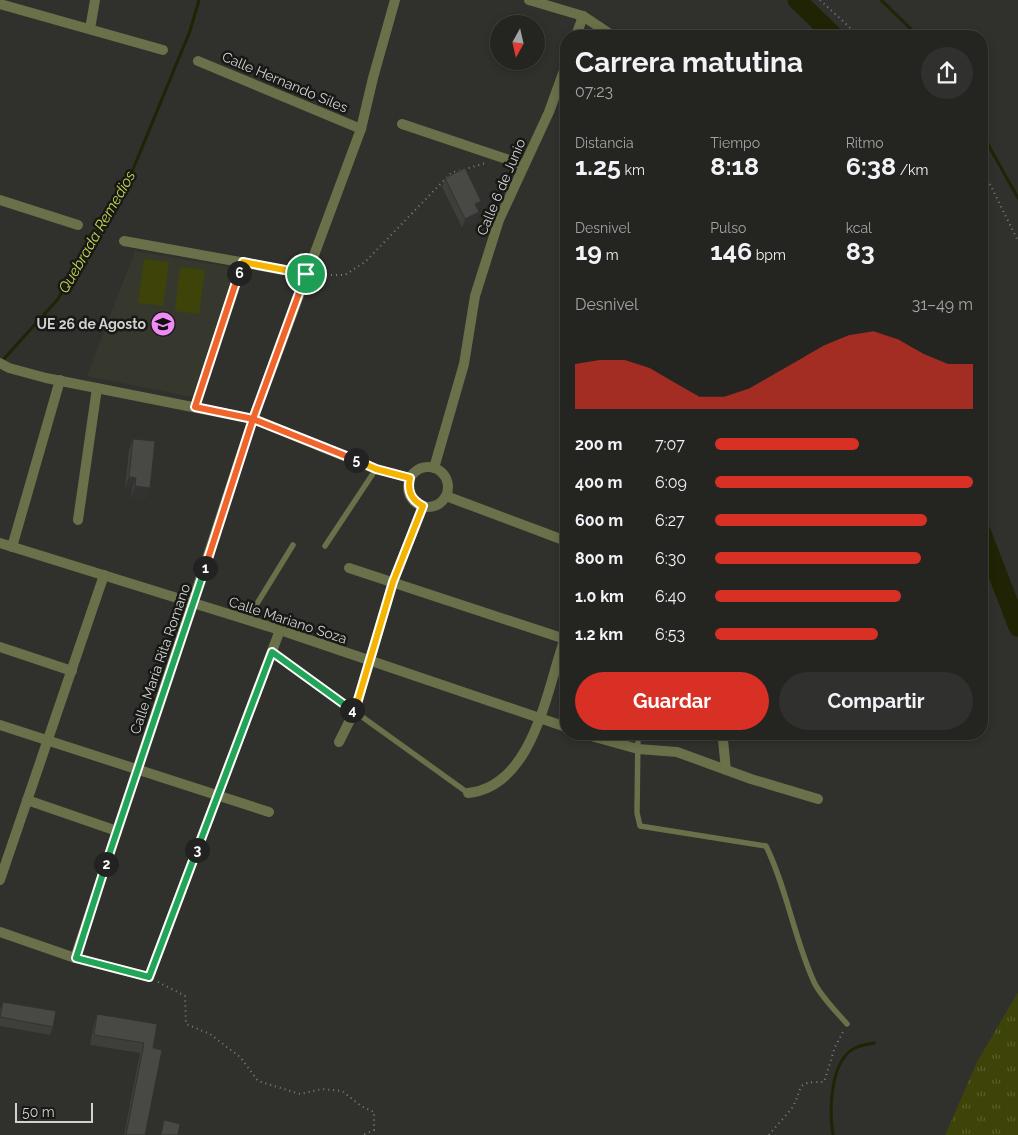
<!DOCTYPE html>
<html lang="es">
<head>
<meta charset="utf-8">
<style>
	:root { --surface:#242421; --page:#30302e; --text:#f1f3f6; --muted:#a3a4a5; --line:#41413f; --accent:#d93025 }
	body { margin:0; font-family:Raleway,sans-serif; background:var(--page); color:var(--text); height:100vh; display:flex; flex-direction:column; font-size:19px; white-space:nowrap }
	* { box-sizing:border-box; margin:0 }
	p { font-size:16px; color:var(--muted) }
	.icon { flex:none; width:28px; height:28px; fill:none; stroke:currentColor; stroke-width:2; stroke-linecap:round; stroke-linejoin:round }
	.map { position:relative; flex:1; overflow:hidden }
	.details { position:absolute; left:560px; top:30px; width:428px; height:710px; display:flex; flex-direction:column; background:var(--surface); border-radius:20px; box-shadow:0 2px 8px #0003,0 0 0 1px var(--line) }
	.details>* { flex:none }
	.needle { width:32px; rotate:188deg }
	.fabs { position:absolute; left:490px; top:15px; display:grid; gap:10px }
	.fabs a { display:grid; place-items:center; width:55px; height:55px; border-radius:50%; background:var(--surface); box-shadow:0 2px 8px #0003,0 0 0 1px var(--line); font-size:25px }
	.scale { position:absolute; left:15px; bottom:12px; width:78px; box-sizing:border-box; padding-left:5px; border:2px solid #d1d1cf; border-top:0; font-size:14px; line-height:18px; white-space:nowrap; color:#d1d1cf; -webkit-text-stroke:4px #181816; paint-order:stroke }
	.pin { position:absolute; display:grid; place-items:center; width:42px; height:42px; color:#fff; margin:-21px; border:2px solid #fff; border-radius:50%; box-shadow:0 1px 5px #0007 }
	.km { position:absolute; width:25px; height:25px; margin:-12px; border-radius:50%; background:#222; color:#fff; font-size:14px; line-height:25px; text-align:center }
	.round { display:grid; place-items:center; flex:none; width:52px; height:52px; border-radius:26px; background:var(--page) }
	.headline { display:flex; align-items:center; justify-content:space-between; height:85px; padding:0 15px }
	h1 { font-size:28px; font-weight:700; line-height:38px }
	.metrics { display:grid; grid-template-columns:repeat(3,1fr); gap:8px; height:85px; padding:5px 15px }
	.metrics div { display:grid; align-content:center }
	.metrics b { font-size:25px; font-weight:700 }
	.metrics small { font-size:14px; font-weight:400 }
	.metrics p { font-size:14px }
	.chart { height:140px; padding:10px 15px }
	.chart p { display:flex; justify-content:space-between }
	.chart svg { width:100%; height:90px; margin-top:5px; fill:var(--accent); opacity:.7 }
	.cta { display:flex; gap:10px; margin-top:auto; padding:10px 15px }
	.cta a { flex:1; height:58px; border-radius:30px; background:var(--accent); color:#fff; font-size:20px; font-weight:700; line-height:58px; text-align:center }
	.cta a+a { background:var(--page); color:var(--text) }
	ul { padding:0 15px; list-style:none; font-size:16px }
	li { display:grid; grid-template-columns:80px 60px 1fr; align-items:center; height:38px }
	li i { height:12px; border-radius:6px; background:var(--accent) }
	.map>svg:first-child { display:block }
	.built { fill:#36382e }
	.grass { fill:url(#grass-tufts) }
	.green { fill:#3e430a }
	.lines { fill:none; stroke-linecap:round; stroke-linejoin:round }
	.stream { stroke:#202404; stroke-width:3 }
	.river { stroke:#202404; stroke-width:19 }
	.path { stroke:#7e7e7b; stroke-width:2; stroke-dasharray:1 4; stroke-linecap:butt }
	.lane { stroke:#6a7049; stroke-width:5.5 }
	.street { stroke:#6a7049; stroke-width:10 }
	.wall { fill:#3e3f3a }
	.shaded-wall { fill:#323330 }
	.building { fill:#484944; stroke:#323330 }
	.split-1-casing { stroke:#fff; stroke-width:10 }
	.split-2-casing { stroke:#fff; stroke-width:10 }
	.split-3-casing { stroke:#fff; stroke-width:10 }
	.split-4-casing { stroke:#fff; stroke-width:10 }
	.split-5-casing { stroke:#fff; stroke-width:10 }
	.split-6-casing { stroke:#fff; stroke-width:10 }
	.split-7-casing { stroke:#fff; stroke-width:10 }
	.split-1 { stroke:#f0652b; stroke-width:6 }
	.split-2 { stroke:#22a559; stroke-width:6 }
	.split-3 { stroke:#22a559; stroke-width:6 }
	.split-4 { stroke:#22a559; stroke-width:6 }
	.split-5 { stroke:#f5b400; stroke-width:6 }
	.split-6 { stroke:#f0652b; stroke-width:6 }
	.split-7 { stroke:#f5b400; stroke-width:6 }
	.labels { text-anchor:middle; stroke-width:5; stroke-linejoin:round; paint-order:stroke }
	.street-label { font-size:14px; fill:#d1d1cf; stroke:#181816 }
	.poi-label { font-size:14px; font-weight:bold; fill:#d1d1cf; stroke:#181816; text-anchor:end }
	.water-label { font-size:15px; font-style:italic; fill:#c8d751; stroke:#181816 }
</style>
</head>
<body>
<div class="map">
<svg width="1018" height="1135" viewBox="0 0 1018 1135">
	<defs>
		<pattern id="grass-tufts" width="24" height="20" patternUnits="userSpaceOnUse" patternTransform="scale(1.25)"><rect width="24" height="20" fill="#3e430a"/><path d="M3 7l-1-3M5 7V3M7 7l1-3M15 17l-1-3M17 17v-4M19 17l1-3" fill="none" stroke="#595d2d"/></pattern>
	</defs>
	<rect width="100%" height="100%" fill="#30302c"/>
	<polygon class="built" points="135,251 235,268 237,271 196,395 191,397 87,376"/>
	<polygon class="grass" points="1018,992 1018,1135 945,1135 977,1062"/>
	<g class="green">
		<polygon points="144,259 169,262 163,306 138,303"/>
		<polygon points="180,267 205,270 199,314 175,311"/>
	</g>
	<g class="lines">
		<g class="stream">
			<polyline points="881,0 918,36"/>
			<polyline points="981,132 1018,198"/>
			<polyline points="2,361 58,299 129,179 190,31 199,0"/>
			<path d="M 833,1135 C 829,1111 830,1060 855,1048 C 861,1045 868,1044 874,1043"/>
		</g>
		<g class="river">
			<polyline points="797,0 834,36"/>
			<polyline points="981,531 1018,627"/>
		</g>
		<g class="path">
			<polyline points="820,0 859,36"/>
			<polyline points="981,166 1018,241"/>
			<polyline points="316,275 345,275 365,262 451,173 486,163"/>
			<polyline points="158,982 185,996 186,1024 210,1034 240,1057 258,1081 300,1094 322,1089 342,1091 361,1106 374,1112 374,1130 363,1135"/>
			<path d="M 769,1135 C 776,1126 785,1117 792,1108 C 804,1089 793,1081 824,1082 L 835,1047 L 844,1030"/>
		</g>
		<g class="lane">
			<polyline points="325,546 376,469"/>
			<polyline points="247,620 293,545"/>
			<polyline points="272,652 468,793"/>
			<path d="M 638,734 L 637,813 L 640,826 L 766,846 C 787,889 794,938 814,982 C 821,997 837,1012 847,1024"/>
		</g>
		<g class="street">
			<polyline points="529,0 583,16 613,36"/>
			<polyline points="0,4 163,50"/>
			<polyline points="90,29 95,0"/>
			<polyline points="576,36 583,16"/>
			<polyline points="198,61 361,129"/>
			<polyline points="402,124 524,165"/>
			<polyline points="0,200 78,225"/>
			<polyline points="124,241 306,274"/>
			<polyline points="0,363 9,368 46,378 253,419 376,469 410,478"/>
			<polyline points="195,407 243,262"/>
			<circle cx="428" cy="487" r="20"/>
			<polyline points="434,468 464,364 475,296 499,220 549,112 566,65"/>
			<polyline points="446,496 566,541"/>
			<polyline points="78,520 97,388"/>
			<polyline points="0,543 280,630 566,727"/>
			<polyline points="12,547 60,380"/>
			<polyline points="349,568 565,639"/>
			<polyline points="0,647 72,671"/>
			<polyline points="0,725 269,812"/>
			<polyline points="584,734 638,749 677,752 751,779 818,799"/>
			<polyline points="725,734 723,740 726,770"/>
			<polyline points="339,742 355,710 393,582 423,506"/>
			<path d="M 468,793 C 535,786 547,686 566,635"/>
			<polyline points="27,800 117,831"/>
			<polyline points="0,880 104,575"/>
			<polyline points="0,932 75,958 149,977 280,630"/>
			<polyline points="75,958 253,419 361,129 373,78 395,0"/>
		</g>
	</g>
	<g class="wall">
		<polygon points="445,178 478,209 479,212 476,221 462,227 442,187"/>
		<polygon points="133,439 150,488 146,499 131,498 132,489 125,488 129,450"/>
		<polygon points="3,1002 53,1027 50,1035 0,1026 0,1010"/>
		<polygon points="97,1014 153,1048 145,1135 124,1135 140,1053 90,1045 94,1024"/>
	</g>
	<g class="shaded-wall">
		<polygon points="481,201 478,209 475,204"/>
		<polygon points="479,212 476,221 462,227 465,219"/>
		<polygon points="129,477 136,478 132,489 125,488"/>
		<polygon points="135,486 150,488 146,499 131,498"/>
	</g>
	<g class="building">
		<polygon points="465,168 481,201 475,204 479,212 465,219 445,178"/>
		<polygon points="133,439 155,441 150,488 135,486 136,478 129,477"/>
		<polygon points="3,1002 56,1011 53,1027 0,1017"/>
		<polygon points="97,1014 157,1024 153,1048 162,1050 145,1135 126,1135 144,1043 94,1035"/>
		<polygon points="164,1120 180,1124 178,1135 161,1135"/>
	</g>
	<g class="lines">
		<defs>
			<polyline id="split-1" points="205,568 253,419 306,274"/>
			<polyline id="split-2" points="106,864 205,568"/>
			<polyline id="split-3" points="106,864 76,958 149,977 197,850"/>
			<polyline id="split-4" points="197,850 272,652 352,710"/>
			<path id="split-5" d="M 352,710 L 355,710 L 393,582 L 423,506 C 411,500 407,491 410,478 L 376,469 L 356,460"/>
			<polyline id="split-6" points="239,273 195,407 253,419 356,460"/>
			<polyline id="split-7" points="239,273 243,262 306,274"/>
		</defs>
		<use href="#split-1" class="split-1-casing"/>
		<use href="#split-2" class="split-2-casing"/>
		<use href="#split-3" class="split-3-casing"/>
		<use href="#split-4" class="split-4-casing"/>
		<use href="#split-5" class="split-5-casing"/>
		<use href="#split-6" class="split-6-casing"/>
		<use href="#split-7" class="split-7-casing"/>
		<use href="#split-1" class="split-1"/>
		<use href="#split-2" class="split-2"/>
		<use href="#split-3" class="split-3"/>
		<use href="#split-4" class="split-4"/>
		<use href="#split-5" class="split-5"/>
		<use href="#split-6" class="split-6"/>
		<use href="#split-7" class="split-7"/>
	</g>
	<defs>
		<symbol id="school-disc" viewBox="-11 -11 22 22"><circle r="9.5" fill="#f08bf6" stroke="#181816"/><path d="M0-5L7-2L0 1L-7-2ZM-4 1L0 2.5L4 1V4Q0 6-4 4Z" fill="#111"/></symbol>
	</defs>
	<g fill-rule="evenodd">
		<use href="#school-disc" x="149" y="310" width="28" height="28"/>
	</g>
	<g class="labels">
		<g class="street-label">
			<text transform="translate(285 82) rotate(23)" y="5">Calle Hernando Siles</text>
			<text transform="translate(501 187) rotate(-67)" y="5">Calle 6 de Junio</text>
			<text transform="translate(288 620) rotate(18)" y="5">Calle Mariano Soza</text>
			<text transform="translate(160 659) rotate(-71)" y="5">Calle María Rita Romano</text>
		</g>
		<g class="poi-label">
			<text x="146" y="329">UE 26 de Agosto</text>
		</g>
		<g class="water-label">
			<text transform="translate(97 232) rotate(-60)" y="5">Quebrada Remedios</text>
		</g>
	</g>
</svg>
<div class="fabs">
<a><svg class="needle" viewBox="-14 -14 28 28"><path d="M0-13l5 13h-10z" fill="#e53935"/><path d="M0 13l5-13h-10z" fill="#a3a4a5"/></svg></a>
</div>
<div class="scale">50 m</div>
<div class="pin" style="left:306px;top:274px;background:#1e9e55"><svg class="icon" aria-label="arrive" viewBox="0 0 24 24"><path d="M6 21V4h12l-3 4 3 4H6"/></svg></div>
<b class="km" style="left:205px;top:568px">1</b>
<b class="km" style="left:106px;top:864px">2</b>
<b class="km" style="left:197px;top:850px">3</b>
<b class="km" style="left:352px;top:710px">4</b>
<b class="km" style="left:356px;top:460px">5</b>
<b class="km" style="left:239px;top:273px">6</b>
<section class="details">
<div class="headline"><div><h1>Carrera matutina</h1><p>07:23</p></div><a class="round"><svg class="icon" aria-label="share" viewBox="0 0 24 24"><path d="M12 15V3M7 8l5-5 5 5M5 13v7h14v-7"/></svg></a></div>
<div class="metrics">
<div><p>Distancia</p><b>1.25<small> km</small></b></div>
<div><p>Tiempo</p><b>8:18</b></div>
<div><p>Ritmo</p><b>6:38<small> /km</small></b></div>
</div>
<div class="metrics">
<div><p>Desnivel</p><b>19<small> m</small></b></div>
<div><p>Pulso</p><b>146<small> bpm</small></b></div>
<div><p>kcal</p><b>83</b></div>
</div>
<div class="chart"><p><span>Desnivel</span>31–49 m</p>
<svg viewBox="0 0 160 44" preserveAspectRatio="none"><path d="M0 44V22L10 20L20 20L30 24L40 31L50 38L60 38L70 34L80 27L90 20L100 13L110 8L120 6L130 10L140 17L150 22L160 22V44z"/></svg>
</div>
<ul>
<li><b>200 m</b>7:07<i style="width:56%"></i></li>
<li><b>400 m</b>6:09<i style="width:100%"></i></li>
<li><b>600 m</b>6:27<i style="width:82%"></i></li>
<li><b>800 m</b>6:30<i style="width:80%"></i></li>
<li><b>1.0 km</b>6:40<i style="width:72%"></i></li>
<li><b>1.2 km</b>6:53<i style="width:63%"></i></li>
</ul>
<div class="cta"><a>Guardar</a><a>Compartir</a></div>
</section>
</div>
</body>
</html>
